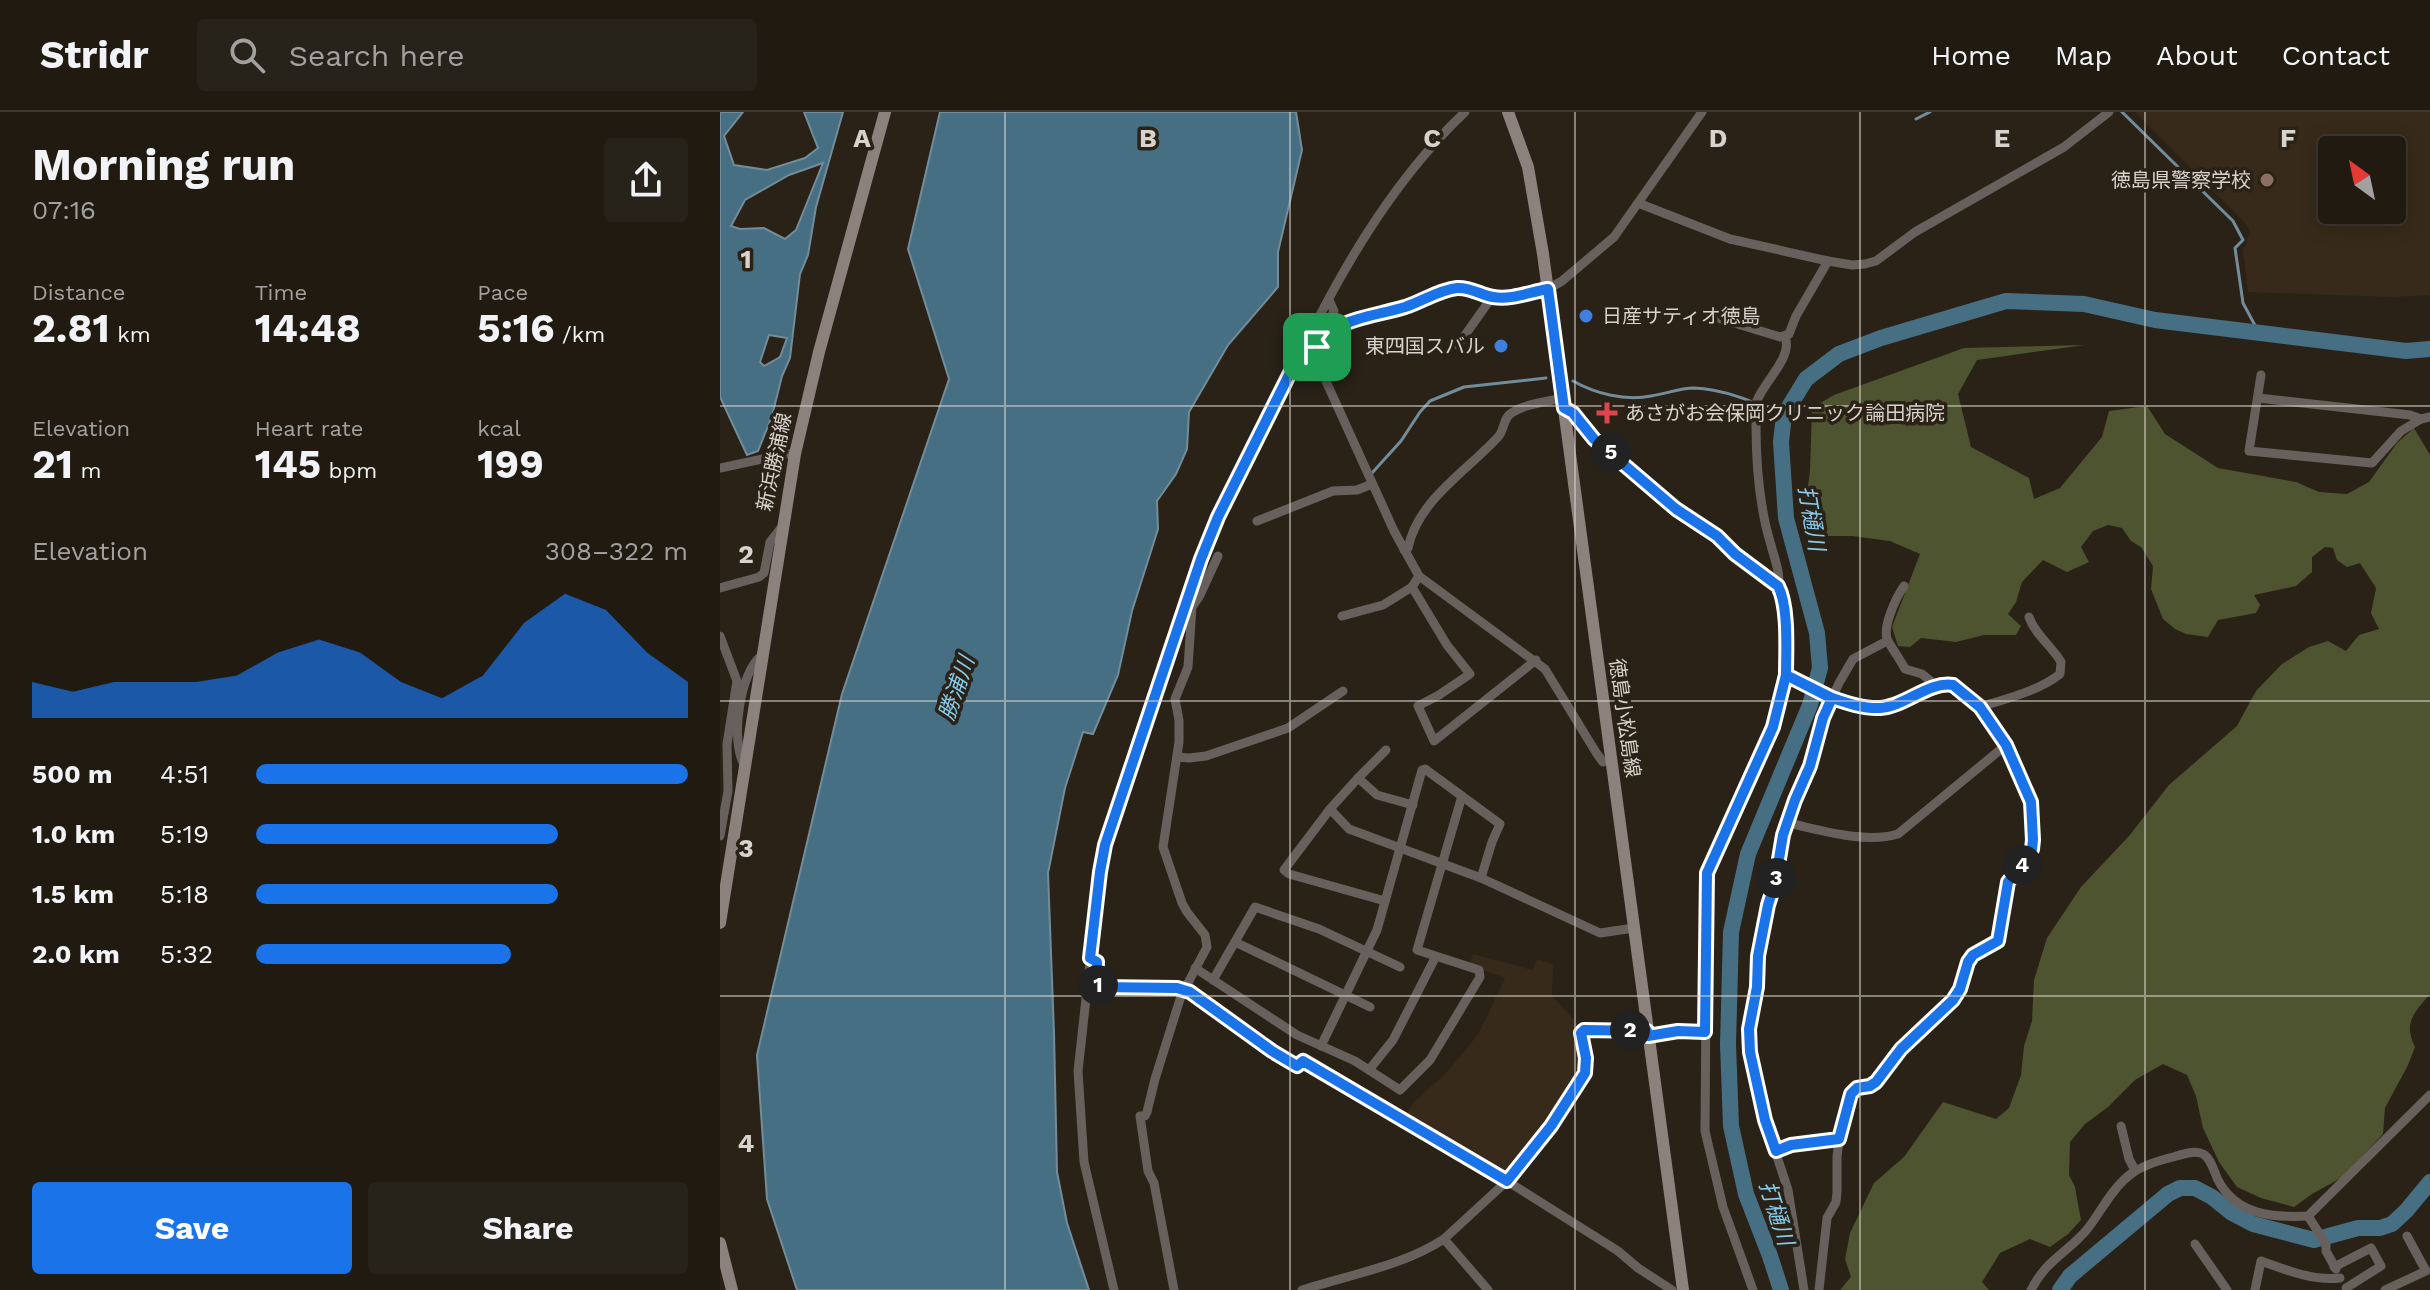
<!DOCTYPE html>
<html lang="en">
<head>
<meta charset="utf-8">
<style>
	:root { --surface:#201a11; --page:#28231a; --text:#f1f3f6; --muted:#a2a19f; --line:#3d3831; --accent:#1a73e8 }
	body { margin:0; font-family:"Work Sans","Noto Sans JP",sans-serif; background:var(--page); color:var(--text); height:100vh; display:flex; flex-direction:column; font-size:30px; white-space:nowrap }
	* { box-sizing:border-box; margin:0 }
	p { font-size:26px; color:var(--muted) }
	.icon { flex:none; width:44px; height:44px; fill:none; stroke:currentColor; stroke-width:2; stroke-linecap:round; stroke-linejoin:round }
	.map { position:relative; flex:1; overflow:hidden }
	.side { display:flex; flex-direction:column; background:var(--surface); width:720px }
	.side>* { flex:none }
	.needle { width:52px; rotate:327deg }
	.tools { position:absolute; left:1598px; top:24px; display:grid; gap:16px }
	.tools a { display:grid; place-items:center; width:88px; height:88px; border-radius:8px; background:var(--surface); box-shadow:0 4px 20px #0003,0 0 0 2px var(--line); font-size:40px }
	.pin { position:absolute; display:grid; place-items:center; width:68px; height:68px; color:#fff; margin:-34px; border-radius:16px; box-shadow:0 4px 12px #0006 }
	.km { position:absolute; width:40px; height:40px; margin:-20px; border-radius:50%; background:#222; color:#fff; font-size:22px; line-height:40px; text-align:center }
	.round { display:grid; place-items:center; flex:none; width:84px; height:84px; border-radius:8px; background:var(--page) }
	.summary { display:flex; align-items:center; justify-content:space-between; height:136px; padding:0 32px }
	h1 { font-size:44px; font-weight:700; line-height:60px }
	.figures { display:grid; grid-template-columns:repeat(3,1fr); gap:12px; height:136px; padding:8px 32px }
	.figures div { display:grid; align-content:center }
	.figures b { font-size:40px; font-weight:700 }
	.figures small { font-size:22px; font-weight:400 }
	.figures p { font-size:22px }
	.chart { height:224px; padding:16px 32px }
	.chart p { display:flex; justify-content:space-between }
	.chart svg { width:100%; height:144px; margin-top:8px; fill:var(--accent); opacity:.7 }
	.primary-button { display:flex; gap:16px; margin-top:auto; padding:16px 32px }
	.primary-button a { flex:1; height:92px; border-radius:8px; background:var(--accent); color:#fff; font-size:32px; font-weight:700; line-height:92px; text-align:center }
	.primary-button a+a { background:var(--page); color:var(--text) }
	ul { padding:0 32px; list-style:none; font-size:26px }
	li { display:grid; grid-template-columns:128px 96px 1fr; align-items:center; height:60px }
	li i { height:20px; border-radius:10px; background:var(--accent) }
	header { display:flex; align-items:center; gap:48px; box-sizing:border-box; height:112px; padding:0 40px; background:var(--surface); border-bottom:2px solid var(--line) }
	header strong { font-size:38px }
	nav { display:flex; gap:44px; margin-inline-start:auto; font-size:28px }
	.search { width:560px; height:72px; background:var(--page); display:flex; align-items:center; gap:20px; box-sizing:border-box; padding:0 28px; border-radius:8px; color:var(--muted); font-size:30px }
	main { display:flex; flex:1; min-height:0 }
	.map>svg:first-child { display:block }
	.built { fill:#372a1a; fill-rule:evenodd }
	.forest { fill:#4e5430 }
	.water { fill:#466f83; stroke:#728d99; stroke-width:2; fill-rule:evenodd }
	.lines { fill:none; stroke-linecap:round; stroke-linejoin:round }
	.stream { stroke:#728d99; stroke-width:3 }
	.river { stroke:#466f83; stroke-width:16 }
	.street { stroke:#67605d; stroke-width:9 }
	.secondary { stroke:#8d817d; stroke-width:12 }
	.route-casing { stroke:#fff; stroke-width:16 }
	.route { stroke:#1a73e8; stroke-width:10 }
	.grid { fill:none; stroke:#d7d2cb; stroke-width:2; stroke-opacity:0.55 }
	.education-dot { fill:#8d6e63; stroke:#2a2217; stroke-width:3 }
	.shop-dot { fill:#3f7fe0; stroke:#2a2217; stroke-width:3 }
	.health-dot { fill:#e0444e; stroke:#2a2217; stroke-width:3 }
	.labels { text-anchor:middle; stroke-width:7; stroke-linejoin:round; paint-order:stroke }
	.poi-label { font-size:20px; fill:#d7d2cb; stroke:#2a2217; text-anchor:end }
	.street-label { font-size:20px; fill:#d7d2cb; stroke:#2a2217 }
	.water-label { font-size:22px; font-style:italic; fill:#85cbed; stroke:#2a2217 }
	.grid-label { font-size:26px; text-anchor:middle; font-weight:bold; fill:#d7d2cb; stroke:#2a2217; stroke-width:7; stroke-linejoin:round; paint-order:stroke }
</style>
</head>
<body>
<header>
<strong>Stridr</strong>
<div class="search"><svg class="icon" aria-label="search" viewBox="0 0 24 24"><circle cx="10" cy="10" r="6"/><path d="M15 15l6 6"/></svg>Search here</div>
<nav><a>Home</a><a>Map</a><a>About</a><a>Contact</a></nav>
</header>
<main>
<section class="side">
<div class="summary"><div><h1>Morning run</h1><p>07:16</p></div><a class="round"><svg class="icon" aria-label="share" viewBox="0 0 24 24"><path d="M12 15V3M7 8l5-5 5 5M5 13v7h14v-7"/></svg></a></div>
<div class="figures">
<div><p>Distance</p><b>2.81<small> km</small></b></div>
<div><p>Time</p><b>14:48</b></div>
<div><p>Pace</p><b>5:16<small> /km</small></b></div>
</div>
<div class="figures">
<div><p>Elevation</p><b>21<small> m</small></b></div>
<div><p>Heart rate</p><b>145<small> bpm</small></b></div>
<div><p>kcal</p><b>199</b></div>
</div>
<div class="chart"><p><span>Elevation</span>308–322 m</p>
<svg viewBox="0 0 160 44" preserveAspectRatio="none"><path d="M0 44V33L10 36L20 33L30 33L40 33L50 31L60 24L70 20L80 24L90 33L100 38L110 31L120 15L130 6L140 11L150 24L160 33V44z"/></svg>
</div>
<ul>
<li><b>500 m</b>4:51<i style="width:100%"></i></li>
<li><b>1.0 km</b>5:19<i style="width:70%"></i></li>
<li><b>1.5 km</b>5:18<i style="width:70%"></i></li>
<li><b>2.0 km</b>5:32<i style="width:59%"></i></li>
</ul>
<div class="primary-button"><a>Save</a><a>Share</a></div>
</section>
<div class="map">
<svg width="1710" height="1178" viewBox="0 0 1710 1178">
	<rect width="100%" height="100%" fill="#2a2217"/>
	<g class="built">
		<path d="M 1415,0 L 1710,0 L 1710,183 L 1671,185 L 1528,180 L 1523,139 L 1530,120 L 1525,111 ZM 1672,38 L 1672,98 L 1612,98 L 1612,38 Z"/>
		<polygon points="753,842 812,858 817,847 833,852 832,884 859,913 856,918 863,955 860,963 812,1032 786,1063 684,1005 694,990 726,961 748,935 760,919 785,866 749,853"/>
	</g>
	<path class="forest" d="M 1365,233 L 1257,248 L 1238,282 L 1251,335 L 1309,366 L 1314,387 L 1340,376 L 1382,325 L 1389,299 L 1427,294 L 1445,322 L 1498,356 L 1576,370 L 1599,380 L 1627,382 L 1649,370 L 1677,331 L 1694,316 L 1710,343 L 1710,882 C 1694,901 1683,911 1695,935 L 1688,953 L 1665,996 L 1663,1022 L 1621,1066 L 1592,1082 L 1574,1095 L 1541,1086 L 1517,1075 L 1499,1050 L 1483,1016 L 1476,984 L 1467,963 L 1443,952 L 1415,968 L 1388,995 L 1365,1012 L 1350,1030 L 1349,1063 L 1355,1075 L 1361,1108 L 1348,1122 L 1330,1135 L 1310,1127 L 1280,1141 L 1262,1170 L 1269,1178 L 1120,1178 L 1131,1165 L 1125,1147 L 1130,1121 L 1154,1071 L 1184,1045 L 1223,990 L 1276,1007 L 1289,996 L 1301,963 L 1304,934 L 1312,909 L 1314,868 L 1327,826 L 1361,775 L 1409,724 L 1449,673 L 1517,614 L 1536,579 L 1562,552 L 1589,535 L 1608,529 L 1626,539 L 1639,523 L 1659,517 L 1651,501 L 1656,476 L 1640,451 L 1627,455 L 1617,448 L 1613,436 L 1605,435 L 1592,445 L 1592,460 L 1576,474 L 1534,483 L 1540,493 L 1536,501 L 1498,508 L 1488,525 L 1466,522 L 1455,517 L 1443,507 L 1431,477 L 1433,454 L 1421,435 L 1411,429 L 1402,416 L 1388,413 L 1373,419 L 1361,435 L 1369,450 L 1347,460 L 1323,448 L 1302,470 L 1296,490 L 1288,502 L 1301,514 L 1296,523 L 1264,523 L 1236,530 L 1201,526 L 1190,535 L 1178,534 L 1172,515 L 1200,442 L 1170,429 L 1132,424 L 1092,424 L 1082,416 L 1090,360 L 1092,296 L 1114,283 L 1244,236 Z"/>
	<g class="water">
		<path d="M 0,0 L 23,0 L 4,24 L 14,53 L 47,58 L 85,46 L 98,36 L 84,0 L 123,0 L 96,95 L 88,143 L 80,162 L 70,246 L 62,264 L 52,304 L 38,339 L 27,343 L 0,285 ZM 103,51 L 76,118 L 65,127 L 44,116 L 20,117 L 11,114 L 25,88 L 69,63 ZM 49,223 L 67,226 L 60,245 L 44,254 L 40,250 Z"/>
		<polygon points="220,0 576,0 582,38 558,140 558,175 508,233 469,300 467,337 456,362 437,389 438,417 412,499 398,563 373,622 363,620 345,676 328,761 334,921 337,1060 347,1111 369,1178 77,1178 47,1087 37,943 122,582 229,267 188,137"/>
	</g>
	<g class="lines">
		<g class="stream">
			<polyline points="1402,0 1513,109 1523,128 1515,136 1523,191 1538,219"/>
			<polyline points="1196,7 1210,0"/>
			<path d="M 853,269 C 876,282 905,289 931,284 C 945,282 960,276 974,276 C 1005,277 1036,291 1064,303"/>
			<polyline points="652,361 681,329 700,300 710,289 744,275 826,266"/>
		</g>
		<g class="river">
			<polyline points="1061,1178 1050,1144 1026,1082 1011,1014 1008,932 1011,820 1028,742 1090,593 1100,556 1097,521 1066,406 1061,330 1064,303 1086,267 1119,242 1161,226 1286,189 1364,192 1435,208 1686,239 1710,237"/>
			<polyline points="1340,1178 1350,1164 1448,1082 1460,1076 1475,1076 1492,1085 1512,1101 1533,1112 1594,1128 1638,1116 1660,1116 1672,1112 1686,1099 1710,1070"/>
		</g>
		<g class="street">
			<polyline points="918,91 1010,127 1108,149 1132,153 1145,152 1156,149 1195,120 1344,35 1389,0"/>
			<path d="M 609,188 L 614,199 C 608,212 597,231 595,245 L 674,419 L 699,464 L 692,475"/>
			<polyline points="988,203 1060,225 1069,222 1076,204 1108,149"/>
			<polyline points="604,224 626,211 688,194 722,180 740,176 772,185 798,185 828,177 842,169 894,125 982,0"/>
			<polyline points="738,233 772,185"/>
			<polyline points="1541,263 1529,339 1652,351 1681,319 1701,307"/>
			<polyline points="1538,286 1690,303 1701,307 1710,305"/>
			<polyline points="844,296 853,301 874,327 929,374 956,397 997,424 1015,442 1058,474"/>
			<polyline points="0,356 66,342 75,342"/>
			<polyline points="537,409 613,379 637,378 652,372"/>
			<path d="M 684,438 L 688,436 C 698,388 746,360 778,325 C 784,319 783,309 789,303 C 802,292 826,290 842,286"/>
			<polyline points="699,464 825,557 877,642 883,650 891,648"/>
			<path d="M 1184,474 C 1177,484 1161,516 1168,529 C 1173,538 1180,547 1185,557 L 1202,562 L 1218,575"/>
			<polyline points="0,476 39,465 44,461 50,430 61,416"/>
			<polyline points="622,504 663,493 692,475 727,533 750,562 719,583 698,594 714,629 816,548"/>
			<polyline points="0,524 17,569 7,632 8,679 0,724"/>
			<path d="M 1167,529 L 1133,547 L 1119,571 L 1103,606 L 1090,654 L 1068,711 C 1101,718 1145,732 1178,722 L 1286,633"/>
			<path d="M 1260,595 C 1285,587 1319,579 1340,562 L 1341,550 C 1332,534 1315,523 1309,505"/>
			<polyline points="666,638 638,666 657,683 693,693"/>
			<polyline points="457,645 469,646 486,644 568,616 623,579"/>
			<path d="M 24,652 C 10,629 20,560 41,544"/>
			<polyline points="638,666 610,697 564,758 569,762 665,789"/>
			<polyline points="610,697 629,717 761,766"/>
			<polyline points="1068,711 1060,733 1055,771 1040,824 1037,875 1029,917 1030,940 1045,1008 1068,1078 1084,1178"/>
			<polyline points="515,830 650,895"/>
			<polyline points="370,846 377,850 376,870 379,875 457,876 470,880 552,939 577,954 583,949 787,1069 898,1139 918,1156 952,1178"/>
			<polyline points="475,856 577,923 635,949 680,978 710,948 760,865 759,858 697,838 742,684"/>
			<polyline points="493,868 535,795 599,817 680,855"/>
			<polyline points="928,924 958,919 985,920"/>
			<polyline points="601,934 657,818 702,658 705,657 780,712 772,730 761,766 880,821 914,816"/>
			<polyline points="649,958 673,928 715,846"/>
			<polyline points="1401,1014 1409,1047 1415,1058"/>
			<path d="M 1056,1039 L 1071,1033 L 1119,1027 L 1131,982 L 1137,976 L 1150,974 L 1156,970 L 1181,937 L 1233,888 L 1240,877 L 1248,850 L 1253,843 L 1278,829 C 1284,810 1280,787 1288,768 C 1295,754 1309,750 1312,733 C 1322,684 1274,600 1233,573 C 1220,571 1204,580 1191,586 C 1182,590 1172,595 1161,596 C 1130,600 1092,579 1066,563 L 1062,482 C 1057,473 1060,468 1058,459 C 1054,441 1047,423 1044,405 C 1038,375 1036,344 1036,313 C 1036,308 1035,301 1035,295 C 1039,273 1074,247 1065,225"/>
			<polyline points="1588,1104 1606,1132 1606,1139 1616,1157"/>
			<polyline points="1475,1132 1507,1178"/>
			<polyline points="1614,1155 1651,1136 1661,1154 1626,1176"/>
			<path d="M 394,1178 L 364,1050 L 358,959 L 380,760 L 385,733 C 419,638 444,540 481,446 C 506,382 541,322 571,261 C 616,167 669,72 745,0"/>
			<polyline points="454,1178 434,1071 428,1059 420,1004 425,1004 427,1000 435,967 461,884 487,835 485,823 467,800 462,791 443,735 459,630 459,608 455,587 468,555 472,495 479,485 498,444"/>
			<path d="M 582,1178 C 628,1163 683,1154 724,1127"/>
			<polyline points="768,1178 724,1127 787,1069 807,1046 855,977 867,955 861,921 864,918 927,919"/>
			<polyline points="1033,1178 1003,1095 985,1019 987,767 987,761 1053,615 1066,563"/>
			<polyline points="1099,1178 1107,1106 1116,1090 1117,1080 1117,1045 1119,1027"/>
			<path d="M 1311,1178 C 1325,1151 1340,1145 1360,1125 C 1369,1117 1375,1106 1382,1096 C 1403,1063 1416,1054 1453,1045 C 1463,1042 1474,1038 1483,1042 C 1491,1046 1494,1060 1498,1068 C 1516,1103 1553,1106 1588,1104 L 1710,983"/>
			<path d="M 1535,1178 L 1541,1149 C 1566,1158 1593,1169 1620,1166"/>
			<polyline points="1665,1178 1706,1159 1687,1124"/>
		</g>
		<g class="secondary">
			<polyline points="788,0 808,55 823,142 963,1178"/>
			<polyline points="0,811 75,342 99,240 165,0"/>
			<polyline points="0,1131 12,1178"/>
		</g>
	</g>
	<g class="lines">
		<defs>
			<path id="route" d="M 597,235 L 576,249 L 498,405 L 481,447 L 385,733 L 380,760 L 370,846 L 377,850 L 376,870 L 379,875 L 457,876 L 470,880 L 552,939 L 577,954 L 583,949 L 787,1069 L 831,1014 L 865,961 L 866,946 L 861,921 L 864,918 L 927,919 L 928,924 L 958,919 L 985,920 L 987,761 L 1053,615 L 1066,563 L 1112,586 L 1103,606 L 1090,654 L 1075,688 L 1063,723 L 1055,771 L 1048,793 L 1038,844 L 1037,875 L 1029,917 L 1030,940 L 1045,1008 L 1056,1039 L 1071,1033 L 1119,1027 L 1131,982 L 1137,976 L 1150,974 L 1156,970 L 1181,937 L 1233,888 L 1240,877 L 1248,850 L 1253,843 L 1278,829 L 1288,770 L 1308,746 L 1312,737 L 1313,728 L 1311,690 L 1286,633 L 1260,595 L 1233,573 C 1209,569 1184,595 1160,596 C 1143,597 1124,590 1109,585 L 1066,563 C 1066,539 1069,495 1058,474 L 1015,442 L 997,424 L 956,397 L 874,327 L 853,301 L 844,296 L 828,177 C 810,180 792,188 773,185 C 761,183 750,175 737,176 C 719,178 703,189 685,195 C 662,202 635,205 614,217 C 606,222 602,228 597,235"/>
		</defs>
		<use href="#route" class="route-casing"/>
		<use href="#route" class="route"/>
	</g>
	<path class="grid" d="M 285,0 L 285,1178M 570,0 L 570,1178M 855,0 L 855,1178M 1140,0 L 1140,1178M 1425,0 L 1425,1178M 0,294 L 1710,294M 0,589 L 1710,589M 0,884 L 1710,884"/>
	<circle class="education-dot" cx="1547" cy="68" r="8"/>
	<g class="shop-dot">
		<circle cx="866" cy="204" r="8"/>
		<circle cx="781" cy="234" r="8"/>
	</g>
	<path class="health-dot" d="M883 289h8v8h8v8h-8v8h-8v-8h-8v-8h8z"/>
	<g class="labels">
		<g class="poi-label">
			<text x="1531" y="75">徳島県警察学校</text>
			<text x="882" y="211" text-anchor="start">日産サティオ徳島</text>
			<text x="765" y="241">東四国スバル</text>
			<text x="905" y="308" text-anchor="start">あさがお会保岡クリニック論田病院</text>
		</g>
		<g class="street-label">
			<text transform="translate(54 350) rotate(-78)" y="7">新浜勝浦線</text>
			<text transform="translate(905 606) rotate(82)" y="7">徳島小松島線</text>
		</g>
		<g class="water-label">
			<text transform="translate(1092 406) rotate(80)" y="8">打樋川</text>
			<text transform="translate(236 576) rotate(-71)" y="8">勝浦川</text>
			<text transform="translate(1057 1101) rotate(72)" y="8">打樋川</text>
		</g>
	</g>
	<g class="grid-label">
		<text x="142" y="35">A</text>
		<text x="428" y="35">B</text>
		<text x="712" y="35">C</text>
		<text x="998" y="35">D</text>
		<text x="1282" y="35">E</text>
		<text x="1568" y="35">F</text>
		<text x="26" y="156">1</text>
		<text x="26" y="451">2</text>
		<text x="26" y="745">3</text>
		<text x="26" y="1040">4</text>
	</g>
</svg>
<div class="tools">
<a><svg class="needle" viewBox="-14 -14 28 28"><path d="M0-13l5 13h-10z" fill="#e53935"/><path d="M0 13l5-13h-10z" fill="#a2a19f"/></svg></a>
</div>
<div class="pin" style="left:597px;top:235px;background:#1e9e55"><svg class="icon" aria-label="arrive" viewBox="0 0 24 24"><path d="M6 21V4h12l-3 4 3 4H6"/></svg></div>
<b class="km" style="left:378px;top:873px">1</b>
<b class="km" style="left:910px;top:918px">2</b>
<b class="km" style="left:1056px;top:766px">3</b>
<b class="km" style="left:1302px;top:753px">4</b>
<b class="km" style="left:891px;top:340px">5</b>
</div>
</main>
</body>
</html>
